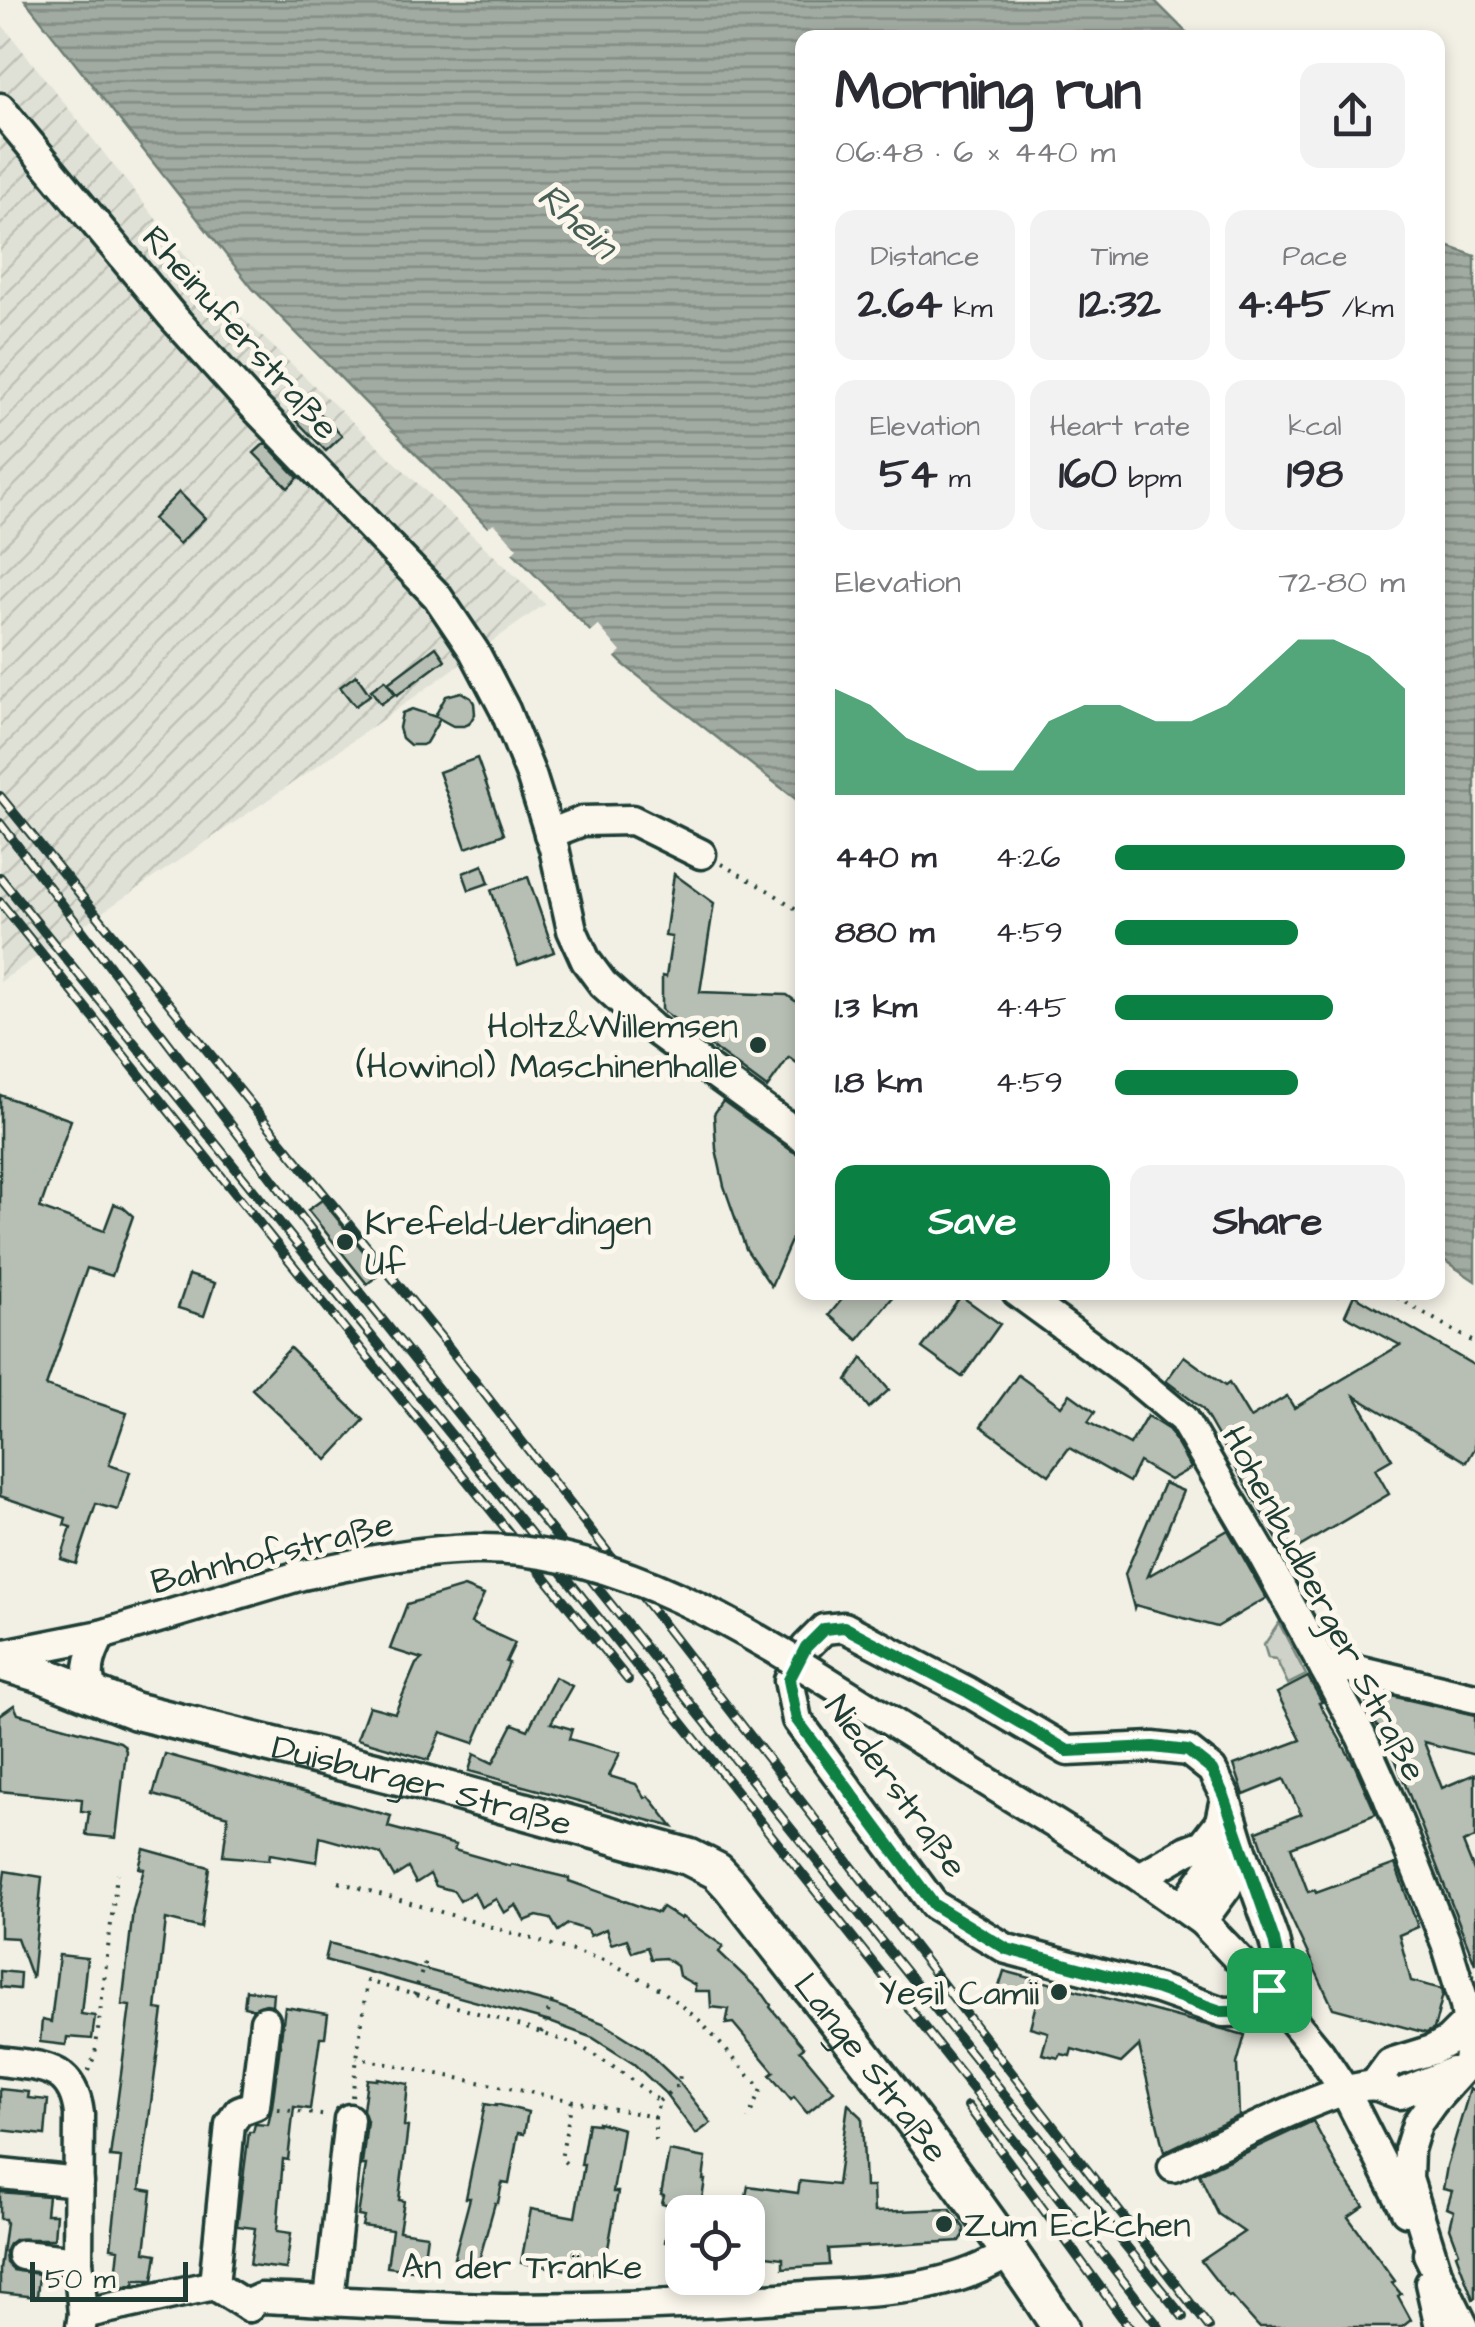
<!DOCTYPE html>
<html lang="en">
<head>
<meta charset="utf-8">
<style>
	:root { --surface:#fff; --page:#f2f2f3; --text:#2b2b33; --muted:#7c7c81; --accent:#0b8043 }
	body { margin:0; font-family:"Architects Daughter",sans-serif; background:var(--page); color:var(--text); height:100vh; display:flex; flex-direction:column; font-size:38px; white-space:nowrap }
	* { box-sizing:border-box; margin:0 }
	p { font-size:32px; color:var(--muted) }
	.icon { flex:none; width:55px; height:55px; fill:none; stroke:currentColor; stroke-width:2; stroke-linecap:round; stroke-linejoin:round }
	.map { position:relative; flex:1; overflow:hidden }
	.panel { position:absolute; left:795px; top:30px; width:650px; height:1270px; display:flex; flex-direction:column; background:var(--surface); border-radius:20px; box-shadow:0 5px 15px #0003 }
	.panel>* { flex:none }
	.tools { position:absolute; left:665px; top:2195px; display:grid; gap:20px }
	.tools a { display:grid; place-items:center; width:100px; height:100px; border-radius:20px; background:var(--surface); box-shadow:0 5px 15px #0003; font-size:50px }
	.scale { position:absolute; left:30px; bottom:25px; width:158px; box-sizing:border-box; padding-left:10px; border:5px solid #1f3d34; border-top:0; font-size:28px; line-height:35px; white-space:nowrap; color:#1f3d34; -webkit-text-stroke:8px #fbf7ec; paint-order:stroke }
	.pin { position:absolute; display:grid; place-items:center; width:85px; height:85px; color:#fff; margin:-42px; border-radius:20px; box-shadow:0 5px 15px #0006 }
	.round { display:grid; place-items:center; flex:none; width:105px; height:105px; border-radius:20px; background:var(--page) }
	.head { display:flex; align-items:center; justify-content:space-between; height:170px; padding:0 40px }
	h1 { font-size:55px; font-weight:700; line-height:75px }
	.stats { display:grid; grid-template-columns:repeat(3,1fr); gap:15px; height:170px; padding:10px 40px }
	.stats div { display:grid; align-content:center; border-radius:20px; background:var(--page); text-align:center }
	.stats b { font-size:42px; font-weight:700 }
	.stats small { font-size:28px; font-weight:400 }
	.stats p { font-size:28px }
	.chart { height:280px; padding:20px 40px }
	.chart p { display:flex; justify-content:space-between }
	.chart svg { width:100%; height:180px; margin-top:10px; fill:var(--accent); opacity:.7 }
	.action { display:flex; gap:20px; margin-top:auto; padding:20px 40px }
	.action a { flex:1; height:115px; border-radius:20px; background:var(--accent); color:#fff; font-size:40px; font-weight:700; line-height:115px; text-align:center }
	.action a+a { background:var(--page); color:var(--text) }
	ul { padding:0 40px; list-style:none; font-size:32px }
	li { display:grid; grid-template-columns:160px 120px 1fr; align-items:center; height:75px }
	li i { height:25px; border-radius:12px; background:var(--accent) }
	.map>svg:first-child { display:block }
	.industrial { fill:url(#industrial-furrows) }
	.grass { fill:url(#grass-tufts); stroke:#77887e; stroke-width:2.5 }
	.water { fill:url(#water-rules); stroke:#6e7f75; stroke-width:2.5 }
	.pier { fill:#f2f0e5 }
	.building { fill:#b7beb3; stroke:#1f3d34; stroke-width:2.5 }
	.lines { fill:none; stroke-linecap:round; stroke-linejoin:round }
	.minor-casing { stroke:#1f3d34; stroke-width:35 }
	.major-casing { stroke:#1f3d34; stroke-width:42 }
	.path { stroke:#1f3d34; stroke-width:4; stroke-dasharray:2.5 8; stroke-linecap:butt }
	.minor { stroke:#fbf7ec; stroke-width:28 }
	.major { stroke:#fbf7ec; stroke-width:35 }
	.rail-casing { stroke:#1f3d34; stroke-width:10 }
	.rail { stroke:#fbf7ec; stroke-width:6; stroke-dasharray:19; stroke-linecap:butt }
	.minor-bridge-casing { stroke:#1f3d34; stroke-width:35; stroke-linecap:butt }
	.minor-bridge { stroke:#fbf7ec; stroke-width:28 }
	.route-casing { stroke:#fff; stroke-width:20 }
	.route { stroke:#0b8043; stroke-width:12 }
	.poi-dot { fill:#1f3d34; stroke:#fbf7ec; stroke-width:4 }
	.labels { text-anchor:middle; stroke-width:10; stroke-linejoin:round; paint-order:stroke }
	.street-label { font-size:35px; fill:#1f3d34; stroke:#fbf7ec }
	.poi-label { font-size:35px; fill:#1f3d34; stroke:#fbf7ec; text-anchor:end }
	.water-label { font-size:38px; font-style:italic; fill:#465e55; stroke:#fbf7ec }
</style>
</head>
<body>
<div class="map">
<svg width="1475" height="2327" viewBox="0 0 1475 2327">
	<defs>
		<pattern id="industrial-furrows" width="10" height="10" patternUnits="userSpaceOnUse" patternTransform="scale(2.5)"><rect width="10" height="10" fill="#e0e1d6"/><path d="M-1 1l2-2M0 10L10 0M9 11l2-2" fill="none" stroke="#c0c2b8"/></pattern>
		<pattern id="grass-tufts" width="24" height="20" patternUnits="userSpaceOnUse" patternTransform="scale(2.5)"><rect width="24" height="20" fill="#cfd2c8"/><path d="M3 7l-1-3M5 7V3M7 7l1-3M15 17l-1-3M17 17v-4M19 17l1-3" fill="none" stroke="#b1b5ac"/></pattern>
		<pattern id="water-rules" width="6" height="5" patternUnits="userSpaceOnUse" patternTransform="scale(2.5)"><rect width="6" height="5" fill="#a2aba1"/><path d="M0 2.5h6" fill="none" stroke="#838c84"/></pattern>
	</defs>
	<rect width="100%" height="100%" fill="#f2f0e5"/>
	<filter id="ink" filterUnits="userSpaceOnUse"><feTurbulence type="fractalNoise" baseFrequency=".01" numOctaves="2"/><feDisplacementMap in="SourceGraphic" scale="20" xChannelSelector="R" yChannelSelector="G"/><feConvolveMatrix kernelMatrix="1 2 1 2 8 2 1 2 1" color-interpolation-filters="sRGB"/></filter>
	<g filter="url(#ink)">
		<polygon class="industrial" points="0,22 210,287 545,604 313,769 0,982"/>
		<polygon class="grass" points="1279,1623 1306,1675 1288,1684 1276,1659 1268,1658 1264,1645"/>
		<g class="water">
			<polygon points="25,0 1154,0 1191,37 802,38 802,804 623,664 253,289"/>
			<polygon points="1438,243 1475,256 1475,1281 1438,1256"/>
		</g>
		<g class="pier">
			<polygon points="494,523 517,548 509,556 484,530"/>
			<polygon points="598,625 621,652 612,660 587,634"/>
		</g>
		<g class="building">
			<polygon points="308,401 342,436 326,451 292,416"/>
			<polygon points="265,443 298,478 288,488 254,453"/>
			<polygon points="179,492 205,518 179,544 153,519"/>
			<polygon points="436,647 445,660 397,695 388,683"/>
			<polygon points="356,675 370,695 355,706 340,687"/>
			<polygon points="385,680 395,694 381,704 371,690"/>
			<polygon points="461,692 471,698 474,703 475,714 469,724 464,726 453,726 440,719 426,743 422,745 410,745 402,738 399,728 402,713 412,709 439,718 435,716 446,696"/>
			<polygon points="477,758 504,834 466,848 439,772"/>
			<polygon points="483,865 489,883 469,890 463,873"/>
			<polygon points="674,874 714,903 700,992 787,995 802,1006 802,1067 789,1057 767,1088 662,1010 662,976 666,977 672,937 665,936"/>
			<polygon points="528,877 554,952 518,965 491,890"/>
			<polygon points="0,1095 71,1120 40,1208 104,1231 114,1204 123,1207 133,1216 112,1276 87,1268 46,1386 127,1413 109,1465 130,1472 118,1510 96,1504 76,1564 61,1559 71,1527 64,1525 66,1518 0,1496"/>
			<polygon points="723,1101 792,1151 802,1156 802,1226 798,1236 794,1234 771,1286 746,1249 724,1186 716,1149 714,1114"/>
			<polygon points="322,1200 381,1273 367,1284 308,1210"/>
			<polygon points="189,1275 215,1283 204,1316 178,1308"/>
			<polygon points="848,1292 897,1292 858,1340 829,1315"/>
			<polygon points="1354,1295 1475,1366 1475,1448 1467,1462 1355,1396 1392,1459 1375,1469 1389,1494 1286,1555 1202,1408 1166,1381 1184,1356 1225,1386 1229,1383 1250,1418 1287,1396 1294,1408 1400,1345 1345,1315"/>
			<polygon points="961,1296 1000,1324 962,1377 922,1348"/>
			<polygon points="290,1348 364,1420 327,1460 252,1389"/>
			<polygon points="862,1358 889,1390 869,1408 847,1380"/>
			<polygon points="1018,1375 1061,1406 1070,1394 1095,1412 1088,1422 1130,1445 1147,1416 1169,1430 1191,1468 1170,1480 1139,1462 1129,1482 1069,1448 1049,1475 981,1426"/>
			<polygon points="1164,1483 1183,1491 1148,1576 1228,1530 1266,1598 1217,1627 1135,1605 1134,1608 1125,1574"/>
			<polygon points="464,1587 484,1595 471,1623 515,1643 506,1662 509,1663 474,1743 441,1732 429,1760 357,1739 369,1706 395,1713 416,1664 422,1659 390,1649 407,1604"/>
			<polygon points="555,1677 572,1686 551,1723 572,1729 569,1739 620,1753 609,1776 636,1784 645,1798 649,1796 673,1827 469,1771 474,1754 493,1763 513,1724 528,1730"/>
			<polygon points="1308,1677 1322,1702 1319,1703 1355,1766 1376,1814 1291,1847 1308,1892 1315,1890 1316,1893 1395,1864 1418,1927 1399,1935 1411,1981 1442,1989 1443,1994 1434,2029 1426,2033 1333,2008 1276,1886 1257,1831 1301,1814 1284,1779 1244,1795 1234,1765 1301,1740 1277,1693"/>
			<polygon points="1374,1692 1475,1715 1475,1755 1424,1742 1442,1788 1475,1774 1475,1838 1463,1843 1475,1873 1475,1964 1396,1761 1367,1707 1366,1700"/>
			<polygon points="14,1705 18,1714 120,1742 124,1745 126,1751 116,1838 86,1835 89,1812 81,1811 82,1799 0,1791 0,1715"/>
			<polygon points="165,1754 391,1816 388,1827 456,1845 454,1850 510,1866 511,1864 569,1878 569,1881 658,1913 662,1907 681,1919 682,1917 723,1946 719,1952 764,1995 771,2005 770,2007 804,2047 800,2050 834,2091 807,2113 794,2097 791,2100 770,2075 774,2072 733,2023 726,2024 729,2009 711,2007 710,1991 695,1991 695,1985 679,1976 677,1966 665,1958 651,1959 647,1947 632,1952 627,1939 611,1944 606,1929 590,1936 587,1930 568,1924 558,1931 551,1919 537,1916 525,1921 516,1905 504,1913 496,1899 481,1907 474,1892 460,1901 454,1891 436,1886 430,1874 416,1883 408,1868 394,1877 381,1854 320,1837 317,1862 270,1854 269,1860 223,1856 228,1816 153,1795"/>
			<polygon points="144,1849 209,1867 201,1928 166,1919 156,2009 163,2010 140,2189 152,2191 145,2252 157,2254 153,2280 135,2280 134,2285 121,2288 115,2287 119,2249 111,2248 121,2158 110,2157 130,2006 122,2005 127,1963 133,1910 144,1869 139,1868"/>
			<polygon points="5,1871 42,1877 32,1979 17,1938 0,1937 0,1908"/>
			<polygon points="329,1943 556,2005 603,2023 644,2049 679,2082 711,2123 696,2134 665,2093 634,2064 593,2038 550,2022 325,1960"/>
			<polygon points="59,1955 87,1958 81,2014 95,2016 92,2039 67,2037 66,2045 40,2042 42,2020 51,2022"/>
			<polygon points="0,1971 20,1973 19,1989 0,1987"/>
			<polygon points="1004,1971 1245,2035 1237,2064 1239,2116 1164,2152 1139,2046 1121,2063 1072,2049 1070,2056 1061,2054 1059,2058 1042,2054 1048,2032 1030,2027 1036,2004 997,1993"/>
			<polygon points="246,1990 273,1993 272,2005 266,2004 253,2009 244,2007"/>
			<polygon points="285,2007 328,2014 325,2037 320,2037 310,2109 294,2107 288,2160 283,2159 277,2231 291,2233 286,2269 250,2265 255,2228 237,2226 249,2132 253,2132 255,2124 268,2125 272,2107"/>
			<polygon points="377,2078 408,2084 404,2126 408,2127 399,2200 404,2201 399,2231 427,2235 422,2271 387,2267 392,2230 362,2226 364,2217 358,2216 366,2165 362,2165 367,2121 363,2110 367,2079 377,2080"/>
			<polygon points="0,2089 29,2092 28,2098 48,2100 45,2135 0,2130"/>
			<polygon points="1470,2089 1475,2090 1475,2298 1473,2299 1456,2254 1459,2252 1450,2228 1454,2211 1447,2208 1452,2191 1443,2189 1447,2166"/>
			<polygon points="485,2104 496,2106 496,2104 528,2112 524,2134 518,2133 509,2184 502,2183 498,2203 495,2203 478,2264 454,2258 470,2198 466,2198"/>
			<polygon points="848,2104 862,2117 865,2187 873,2187 874,2212 950,2209 964,2228 964,2235 960,2241 828,2249 829,2265 783,2268 783,2258 748,2254 748,2212 743,2212 748,2186 798,2193 800,2181 837,2185"/>
			<polygon points="1313,2121 1338,2168 1364,2206 1348,2217 1395,2281 1392,2283 1401,2294 1398,2296 1411,2320 1402,2327 1259,2327 1231,2296 1229,2297 1201,2261 1244,2232 1218,2214 1199,2174"/>
			<polygon points="598,2122 623,2129 613,2192 618,2192 607,2254 601,2253 597,2274 521,2263 531,2209 575,2217 584,2165 581,2165 588,2123 598,2124"/>
			<polygon points="669,2151 706,2158 703,2180 705,2180 700,2212 682,2212 682,2245 665,2242 670,2212 668,2212 669,2206 662,2204 664,2196 661,2195"/>
			<polygon points="0,2192 48,2196 46,2214 56,2214 54,2239 16,2239 9,2244 5,2252 6,2263 13,2270 39,2274 37,2297 0,2293 0,2269 6,2223 5,2219 0,2219"/>
		</g>
		<g class="lines">
			<defs>
				<g id="minor">
					<polyline points="0,108 172,316 246,398 437,596 474,651 505,710 531,775 554,848 572,930 586,961 603,984 652,1028 802,1137"/>
					<polyline points="549,834 583,821 632,820 701,854"/>
					<polyline points="1017,1292 1133,1377 1183,1419 1260,1550 1325,1669 1361,1736 1387,1794 1446,1943 1465,2005 1470,2042 1468,2063 1432,2103 1417,2124 1409,2150 1408,2179 1436,2269"/>
					<polyline points="0,1655 101,1635 302,1575"/>
					<polyline points="1325,1669 1336,1665 1475,1698"/>
					<path d="M 96,1698 C 83,1676 89,1657 101,1635"/>
					<polyline points="924,1742 1140,1877 1202,1921 1269,1991 1319,2052 1345,2091 1406,2211"/>
					<polyline points="1241,1848 1274,1940 1280,1967 1269,1991"/>
					<polyline points="1140,1877 1187,1850 1203,1844 1220,1822"/>
					<polyline points="1183,1906 1210,1868 1224,1803"/>
					<polyline points="1202,1921 1227,1887 1241,1848 1225,1796 1212,1770 1188,1751 1153,1747 1068,1751 968,1692 844,1627 824,1629 806,1647 789,1680 797,1720 934,1905 1007,1949 1158,1989 1223,2012 1286,2011"/>
					<path d="M 0,2061 C 41,2067 73,2064 79,2114 L 78,2261 L 83,2314 L 81,2327"/>
					<polyline points="1374,2085 1390,2063 1432,2050 1448,2041 1468,2021"/>
					<path d="M 1173,2167 C 1211,2150 1342,2080 1377,2086 C 1384,2088 1392,2092 1399,2094 L 1452,2072"/>
					<polyline points="1,2174 79,2182"/>
					<polyline points="1428,2254 1464,2327"/>
					<polyline points="22,2255 78,2261"/>
					<polyline points="1430,2283 1440,2327"/>
					<polyline points="214,2285 230,2124 239,2111 255,2105 265,2021"/>
					<polyline points="329,2300 349,2119"/>
					<path d="M 249,2307 L 252,2302 L 261,2298 C 342,2301 423,2307 504,2308 C 604,2308 706,2304 806,2296 C 876,2291 952,2292 1011,2251"/>
					<polyline points="83,2314 214,2285 249,2307"/>
				</g>
				<g id="major">
					<path id="s1" d="M 0,1662 L 43,1675 L 135,1711 L 413,1780 L 689,1857 L 717,1871 L 731,1886 C 843,2031 960,2173 1060,2327"/>
				</g>
			</defs>
			<use href="#minor" class="minor-casing"/>
			<use href="#major" class="major-casing"/>
			<g class="path">
				<polyline points="721,864 771,892 802,913"/>
				<polyline points="1388,1292 1475,1343"/>
				<polyline points="339,1882 607,1961 660,1989 699,2020 761,2089 748,2119"/>
				<polyline points="414,1995 426,1959"/>
				<polyline points="541,2033 554,1995"/>
				<polyline points="88,2071 95,2055 117,1874"/>
				<polyline points="352,2097 367,1981 505,2021 580,2046 621,2072 659,2101 655,2117 357,2058"/>
				<polyline points="659,2101 679,2084 680,2073"/>
				<polyline points="278,2109 328,2116"/>
				<polyline points="655,2117 655,2142"/>
				<polyline points="566,2163 561,2159 572,2100"/>
			</g>
			<use href="#minor" class="minor"/>
			<use href="#major" class="major"/>
			<defs>
				<g id="rail">
					<polyline points="0,796 443,1340 1209,2327"/>
					<polyline points="0,823 332,1257 1183,2317"/>
					<polyline points="0,877 554,1562 1024,2153 1159,2327"/>
					<polyline points="0,902 628,1680"/>
					<polyline points="968,2106 1129,2327"/>
				</g>
			</defs>
			<use href="#rail" class="rail-casing"/>
			<use href="#rail" class="rail"/>
			<defs>
				<path id="minor-bridge" d="M 302,1575 C 360,1563 416,1550 475,1549 C 639,1546 790,1660 924,1742"/>
			</defs>
			<use href="#minor-bridge" class="minor-bridge-casing"/>
			<use href="#minor-bridge" class="minor-bridge"/>
		</g>
	</g>
	<g class="lines" filter="url(#ink)">
		<defs>
			<polygon id="route" points="844,1627 968,1692 1068,1751 1153,1747 1188,1751 1212,1770 1224,1796 1274,1940 1280,1968 1269,1990 1286,2011 1223,2012 1158,1989 1007,1949 934,1905 797,1720 789,1680 806,1647 824,1629"/>
		</defs>
		<use href="#route" class="route-casing"/>
		<use href="#route" class="route"/>
	</g>
	<g class="poi-dot">
		<circle cx="758" cy="1045" r="10"/>
		<circle cx="345" cy="1242" r="10"/>
		<circle cx="1059" cy="1992" r="10"/>
		<circle cx="944" cy="2224" r="10"/>
	</g>
	<g class="labels">
		<g class="street-label">
			<text transform="translate(241 332) rotate(48)" y="12">Rheinuferstraße</text>
			<text transform="translate(272 1552) rotate(-14)" y="12">Bahnhofstraße</text>
			<text transform="translate(1325 1603) rotate(62)" y="12">Hohenbudberger Straße</text>
			<text dy="12" stroke="none"><textPath href="#s1" startOffset="440">Duisburger Straße</textPath></text>
			<text transform="translate(897 1786) rotate(54)" y="12">Niederstraße</text>
			<text dy="12" stroke="none"><textPath href="#s1" startOffset="998">Lange Straße</textPath></text>
			<text x="522" y="2278">An der Tränke</text>
		</g>
		<g class="poi-label">
			<text x="738" y="1037">Holtz&amp;Willemsen<tspan x="738" dy="40">(Howinol) Maschinenhalle</tspan></text>
			<text x="365" y="1234" text-anchor="start">Krefeld-Uerdingen<tspan x="365" dy="40">Uf</tspan></text>
			<text x="1039" y="2004">Yesil Camii</text>
			<text x="964" y="2236" text-anchor="start">Zum Eckchen</text>
		</g>
		<g class="water-label">
			<text transform="translate(578 220) rotate(42)" y="13">Rhein</text>
		</g>
	</g>
</svg>
<div class="tools">
<a><svg class="icon" aria-label="locate" viewBox="0 0 24 24"><circle cx="12" cy="12" r="6"/><path d="M12 2v4M12 18v4M2 12h4M18 12h4"/></svg></a>
</div>
<div class="scale">50 m</div>
<div class="pin" style="left:1269px;top:1990px;background:#1e9e55"><svg class="icon" aria-label="arrive" viewBox="0 0 24 24"><path d="M6 21V4h12l-3 4 3 4H6"/></svg></div>
<section class="panel">
<div class="head"><div><h1>Morning run</h1><p>06:48 · 6 × 440 m</p></div><a class="round"><svg class="icon" aria-label="share" viewBox="0 0 24 24"><path d="M12 15V3M7 8l5-5 5 5M5 13v7h14v-7"/></svg></a></div>
<div class="stats">
<div><p>Distance</p><b>2.64<small> km</small></b></div>
<div><p>Time</p><b>12:32</b></div>
<div><p>Pace</p><b>4:45<small> /km</small></b></div>
</div>
<div class="stats">
<div><p>Elevation</p><b>54<small> m</small></b></div>
<div><p>Heart rate</p><b>160<small> bpm</small></b></div>
<div><p>kcal</p><b>198</b></div>
</div>
<div class="chart"><p><span>Elevation</span>72–80 m</p>
<svg viewBox="0 0 160 44" preserveAspectRatio="none"><path d="M0 44V18L10 22L20 30L30 34L40 38L50 38L60 26L70 22L80 22L90 26L100 26L110 22L120 14L130 6L140 6L150 10L160 18V44z"/></svg>
</div>
<ul>
<li><b>440 m</b>4:26<i style="width:100%"></i></li>
<li><b>880 m</b>4:59<i style="width:63%"></i></li>
<li><b>1.3 km</b>4:45<i style="width:75%"></i></li>
<li><b>1.8 km</b>4:59<i style="width:63%"></i></li>
</ul>
<div class="action"><a>Save</a><a>Share</a></div>
</section>
</div>
</body>
</html>
